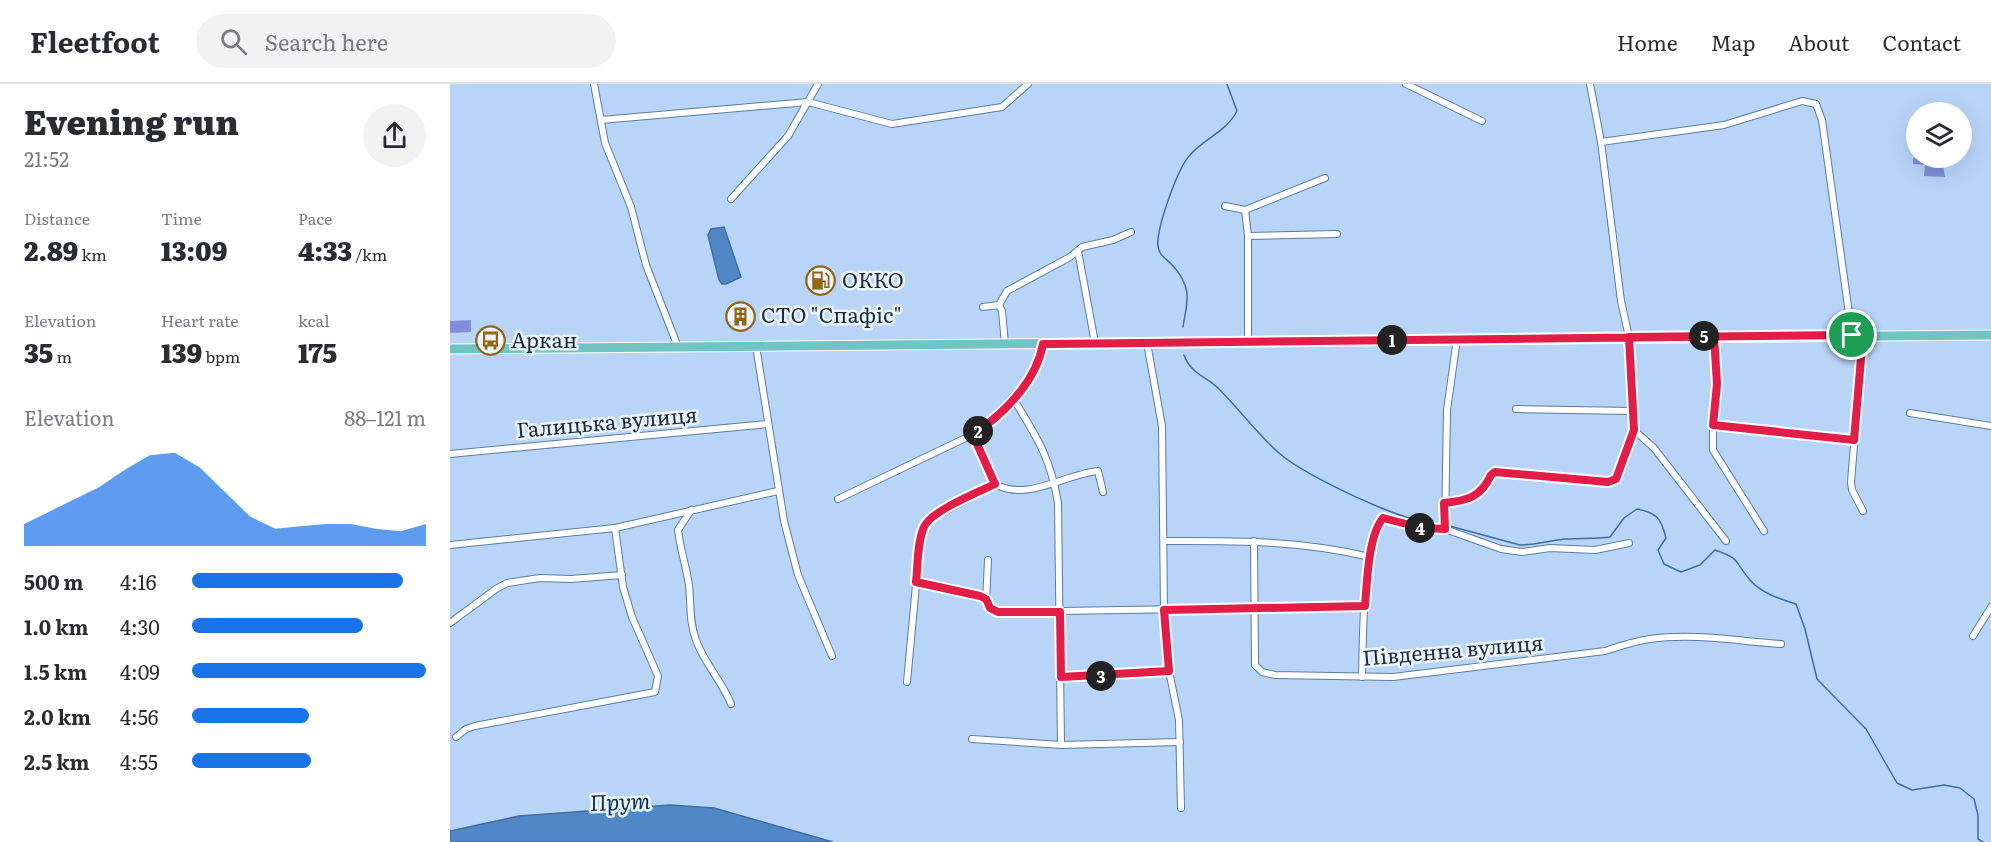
<!DOCTYPE html>
<html lang="en">
<head>
<meta charset="utf-8">
<style>
	:root { --surface:#fff; --page:#f2f2f3; --text:#2b2b33; --muted:#7c7c81; --line:#e1e1e2; --accent:#1a73e8 }
	body { margin:0; font-family:Literata,serif; background:var(--page); color:var(--text); height:100vh; display:flex; flex-direction:column; font-size:22px; white-space:nowrap }
	* { box-sizing:border-box; margin:0 }
	p { font-size:20px; color:var(--muted) }
	.icon { flex:none; width:33px; height:33px; fill:none; stroke:currentColor; stroke-width:2; stroke-linecap:round; stroke-linejoin:round }
	.map { position:relative; flex:1; overflow:hidden }
	.sheet { display:flex; flex-direction:column; background:var(--surface); width:450px }
	.sheet>* { flex:none }
	.controls { position:absolute; left:1456px; top:18px; display:grid; gap:12px }
	.controls a { display:grid; place-items:center; width:66px; height:66px; border-radius:50%; background:var(--surface); box-shadow:0 6px 24px #0002; font-size:30px }
	.pin { position:absolute; display:grid; place-items:center; width:51px; height:51px; color:#fff; margin:-26px; border:3px solid #fff; border-radius:50%; box-shadow:0 2px 6px #0007 }
	.km { position:absolute; width:30px; height:30px; margin:-15px; border-radius:50%; background:#222; color:#fff; font-size:16px; line-height:30px; text-align:center }
	.round { display:grid; place-items:center; flex:none; width:63px; height:63px; border-radius:32px; background:var(--page) }
	.overview { display:flex; align-items:center; justify-content:space-between; height:102px; padding:0 24px }
	h1 { font-size:33px; font-weight:800; line-height:45px }
	.stats { display:grid; grid-template-columns:repeat(3,1fr); gap:9px; height:102px; padding:6px 24px }
	.stats div { display:grid; align-content:center }
	.stats b { font-size:26px; font-weight:800 }
	.stats small { font-size:16px; font-weight:400 }
	.stats p { font-size:16px }
	.chart { height:168px; padding:12px 24px }
	.chart p { display:flex; justify-content:space-between }
	.chart svg { width:100%; height:108px; margin-top:6px; fill:var(--accent); opacity:.7 }
	ul { padding:0 24px; list-style:none; font-size:20px }
	li { display:grid; grid-template-columns:96px 72px 1fr; align-items:center; height:45px }
	li i { height:15px; border-radius:8px; background:var(--accent) }
	header { display:flex; align-items:center; gap:36px; box-sizing:border-box; height:84px; padding:0 30px; background:var(--surface); border-bottom:2px solid var(--line) }
	header strong { font-size:28px }
	nav { display:flex; gap:33px; margin-inline-start:auto; font-size:21px }
	.search { width:420px; height:54px; background:var(--page); display:flex; align-items:center; gap:15px; box-sizing:border-box; padding:0 21px; border-radius:33px; color:var(--muted); font-size:22px }
	main { display:flex; flex:1; min-height:0 }
	.map>svg:first-child { display:block }
	.water { fill:#5088c7; stroke:#416c9e; stroke-width:1.5 }
	.lines { fill:none; stroke-linecap:round; stroke-linejoin:round }
	.stream { stroke:#416c9e; stroke-width:1.5 }
	.building { fill:#7e90db }
	.street-casing { stroke:#5a7ca3; stroke-width:8 }
	.primary-casing { stroke:#fff; stroke-width:11 }
	.street { stroke:#fff; stroke-width:6 }
	.primary { stroke:#70c5c4; stroke-width:9 }
	.route-casing { stroke:#fff; stroke-width:12 }
	.route { stroke:#e11d48; stroke-width:8 }
	.labels { text-anchor:middle; stroke-width:5; stroke-linejoin:round; paint-order:stroke }
	.poi-label { font-size:21px; fill:#1e2c3d; stroke:#ecf4fd; text-anchor:start }
	.street-label { font-size:21px; fill:#1e2c3d; stroke:#ecf4fd }
	.water-label { font-size:22px; font-style:italic; fill:#073059; stroke:#ecf4fd }
</style>
</head>
<body>
<header>
<strong>Fleetfoot</strong>
<div class="search"><svg class="icon" aria-label="search" viewBox="0 0 24 24"><circle cx="10" cy="10" r="6"/><path d="M15 15l6 6"/></svg>Search here</div>
<nav><a>Home</a><a>Map</a><a>About</a><a>Contact</a></nav>
</header>
<main>
<section class="sheet">
<div class="overview"><div><h1>Evening run</h1><p>21:52</p></div><a class="round"><svg class="icon" aria-label="share" viewBox="0 0 24 24"><path d="M12 15V3M7 8l5-5 5 5M5 13v7h14v-7"/></svg></a></div>
<div class="stats">
<div><p>Distance</p><b>2.89<small> km</small></b></div>
<div><p>Time</p><b>13:09</b></div>
<div><p>Pace</p><b>4:33<small> /km</small></b></div>
</div>
<div class="stats">
<div><p>Elevation</p><b>35<small> m</small></b></div>
<div><p>Heart rate</p><b>139<small> bpm</small></b></div>
<div><p>kcal</p><b>175</b></div>
</div>
<div class="chart"><p><span>Elevation</span>88–121 m</p>
<svg viewBox="0 0 160 44" preserveAspectRatio="none"><path d="M0 44V35L10 30L20 25L30 20L40 13L50 7L60 6L70 12L80 22L90 32L100 37L110 36L120 35L130 35L140 37L150 38L160 35V44z"/></svg>
</div>
<ul>
<li><b>500 m</b>4:16<i style="width:90%"></i></li>
<li><b>1.0 km</b>4:30<i style="width:73%"></i></li>
<li><b>1.5 km</b>4:09<i style="width:100%"></i></li>
<li><b>2.0 km</b>4:56<i style="width:50%"></i></li>
<li><b>2.5 km</b>4:55<i style="width:51%"></i></li>
</ul>
</section>
<div class="map">
<svg width="1541" height="758" viewBox="0 0 1541 758">
	<rect width="100%" height="100%" fill="#b8d5f8"/>
	<g class="water">
		<polygon points="274,143 291,193 276,200 272,200 269,196 258,151 261,145"/>
		<polygon points="220,721 264,724 383,758 0,758 0,747 69,732"/>
	</g>
	<g class="lines">
		<g class="stream">
			<path d="M 733,243 C 737,218 743,205 724,183 C 718,175 709,173 708,162 C 706,145 728,83 740,71 C 755,54 776,48 787,27 L 777,0"/>
			<path d="M 734,271 C 740,289 757,293 769,305 C 790,326 807,350 829,369 C 854,392 959,441 991,441"/>
			<path d="M 996,441 L 1070,461 C 1086,461 1101,456 1117,455 C 1132,454 1145,455 1160,453 L 1174,434 L 1187,425 C 1207,429 1211,434 1216,454 L 1208,466 L 1214,480 L 1231,488 L 1250,481 L 1265,466 C 1291,475 1284,477 1300,496 C 1311,509 1330,515 1346,520 L 1355,545 L 1367,595 L 1416,645 L 1447,699 L 1462,706 L 1494,701 L 1510,704 L 1524,715 L 1528,731 L 1528,755 L 1533,758"/>
		</g>
	</g>
	<g class="building">
		<polygon points="1463,74 1481,74 1481,80 1493,80 1495,93 1474,92 1475,81 1463,80"/>
		<polygon points="364,191 380,192 379,203 363,202"/>
		<polygon points="21,236 21,248 0,249 0,237"/>
	</g>
	<g class="lines">
		<defs>
			<g id="street">
				<polyline points="144,0 155,59 181,123 196,181 228,263"/>
				<polyline points="956,0 1032,37"/>
				<polyline points="151,36 358,18 442,40 552,23 578,0"/>
				<polyline points="1151,58 1274,41 1352,17 1366,20 1372,36 1402,251"/>
				<polyline points="281,115 338,52 368,0"/>
				<polyline points="775,122 795,126 875,94"/>
				<polyline points="795,126 798,152 798,257"/>
				<polyline points="798,152 887,150"/>
				<polyline points="628,167 645,259"/>
				<polyline points="549,221 552,227 555,260"/>
				<polyline points="533,223 549,221 557,207 620,173 632,163 663,156 681,148"/>
				<polyline points="1264,252 1267,300 1263,342 1263,366 1314,447"/>
				<polyline points="697,259 712,342 714,526 719,587 729,636 731,724"/>
				<polyline points="306,262 334,437 348,491 382,572"/>
				<path d="M 563,314 C 587,354 600,372 608,419 L 611,661"/>
				<polyline points="1066,325 1182,327"/>
				<polyline points="1460,329 1541,342"/>
				<polyline points="1263,341 1404,356"/>
				<polyline points="1184,346 1204,364 1276,457"/>
				<polyline points="523,351 545,400"/>
				<polyline points="0,370 318,340"/>
				<polyline points="388,415 526,349 545,332 577,298 587,281 593,260"/>
				<path d="M 994,419 C 1006,418 1027,415 1035,404 C 1039,398 1038,392 1045,388 L 1158,397 L 1165,396 L 1169,391 L 1184,346 L 1179,253 L 1171,217 L 1151,58 L 1140,0"/>
				<path d="M 241,426 L 228,446 C 230,464 236,482 239,501 C 241,519 239,538 246,556 C 254,579 272,597 281,620"/>
				<polyline points="1413,427 1402,406 1401,398 1413,251"/>
				<polyline points="995,445 997,326 1007,255"/>
				<path d="M 715,457 C 787,457 850,456 920,473"/>
				<path d="M 804,457 L 805,581 L 812,588 L 825,591 L 943,593 L 1155,567 C 1170,562 1185,557 1200,555 C 1244,549 1287,557 1331,560"/>
				<polyline points="0,461 165,444 328,407"/>
				<polyline points="538,476 536,518 540,524 548,528 915,522"/>
				<polyline points="466,498 536,515"/>
				<polyline points="0,539 46,505 57,499 90,494 121,495 172,491"/>
				<polyline points="1523,552 1541,523"/>
				<polyline points="611,593 719,587"/>
				<path d="M 912,593 C 913,558 912,459 933,434 L 972,444 L 995,445 L 1051,465 L 1072,468 L 1100,464 L 1145,466 L 1179,459"/>
				<path d="M 457,598 L 470,458 L 473,444 L 477,437 L 545,400 C 577,418 615,390 648,387 L 653,408"/>
				<polyline points="6,653 16,645 25,642 205,608 208,592 182,533 173,503 165,444"/>
				<polyline points="522,655 611,661 730,658"/>
			</g>
			<polyline id="primary" points="0,265 1541,251"/>
		</defs>
		<use href="#street" class="street-casing"/>
		<use href="#primary" class="primary-casing"/>
		<use href="#street" class="street"/>
		<use href="#primary" class="primary"/>
	</g>
	<g class="lines">
		<defs>
			<path id="route" d="M 1402,251 C 1133,253 863,257 593,260 C 586,298 554,329 523,351 L 545,400 C 528,408 481,427 474,443 C 467,459 468,481 466,498 L 530,512 L 536,515 L 540,524 L 548,528 L 610,528 L 611,593 L 719,587 L 714,526 L 915,522 C 917,499 918,452 933,434 L 972,444 L 995,445 L 994,419 C 1017,417 1031,413 1041,391 L 1045,388 L 1158,398 L 1166,395 L 1184,346 L 1179,253 L 1264,252 L 1267,300 L 1263,341 L 1404,356 L 1413,251 L 1402,251"/>
		</defs>
		<use href="#route" class="route-casing"/>
		<use href="#route" class="route"/>
	</g>
	<defs>
		<symbol id="fuel-ring" viewBox="-11 -11 22 22"><circle r="9.5" fill="#ecf4fd" stroke="#956415" stroke-width="1.5"/><path d="M-5.5-6h7V0h2V4h1.3V-2.5L3-4.5l.8-.8L6-3V5H2.5V1h-1V6h-7ZM-4.2-4.7v3.2H.2V-4.7Z" fill="#956415"/></symbol>
		<symbol id="building-ring" viewBox="-11 -11 22 22"><circle r="9.5" fill="#ecf4fd" stroke="#956415" stroke-width="1.5"/><path d="M-4-6H4V6H1V3H-1V6H-4ZM-2.5-4.3h1.7v1.8h-1.7ZM.8-4.3h1.7v1.8H.8ZM-2.5-1h1.7V.8h-1.7ZM.8-1h1.7V.8H.8Z" fill="#956415"/></symbol>
		<symbol id="bus-ring" viewBox="-11 -11 22 22"><circle r="9.5" fill="#ecf4fd" stroke="#956415" stroke-width="1.5"/><path d="M-5-6H5V4H4V6H2V4H-2V6H-4V4H-5ZM-3.5-4V0h7V-4ZM-3.5 1.2v1.5H-2V1.2ZM2 1.2v1.5H3.5V1.2Z" fill="#956415"/></symbol>
	</defs>
	<g fill-rule="evenodd">
		<use href="#fuel-ring" x="354" y="180" width="33" height="33"/>
		<use href="#building-ring" x="274" y="216" width="33" height="33"/>
		<use href="#bus-ring" x="24" y="240" width="33" height="33"/>
	</g>
	<g class="labels">
		<g class="poi-label">
			<text x="392" y="204">ОККО</text>
			<text x="311" y="239">СТО "Спафіс"</text>
			<text x="61" y="264">Аркан</text>
		</g>
		<g class="street-label">
			<text transform="translate(157 339) rotate(-5)" y="7">Галицька вулиця</text>
			<text transform="translate(1003 567) rotate(-5)" y="7">Південна вулиця</text>
		</g>
		<g class="water-label">
			<text transform="translate(170 718) rotate(-2)" y="8">Прут</text>
		</g>
	</g>
</svg>
<div class="controls">
<a><svg class="icon" aria-label="layers" viewBox="0 0 24 24"><path d="M12 4l9 5-9 5-9-5zM3 14l9 5 9-5"/></svg></a>
</div>
<div class="pin" style="left:1402px;top:251px;background:#1e9e55"><svg class="icon" aria-label="arrive" viewBox="0 0 24 24"><path d="M6 21V4h12l-3 4 3 4H6"/></svg></div>
<b class="km" style="left:942px;top:256px">1</b>
<b class="km" style="left:528px;top:347px">2</b>
<b class="km" style="left:651px;top:592px">3</b>
<b class="km" style="left:970px;top:444px">4</b>
<b class="km" style="left:1254px;top:252px">5</b>
</div>
</main>
</body>
</html>
